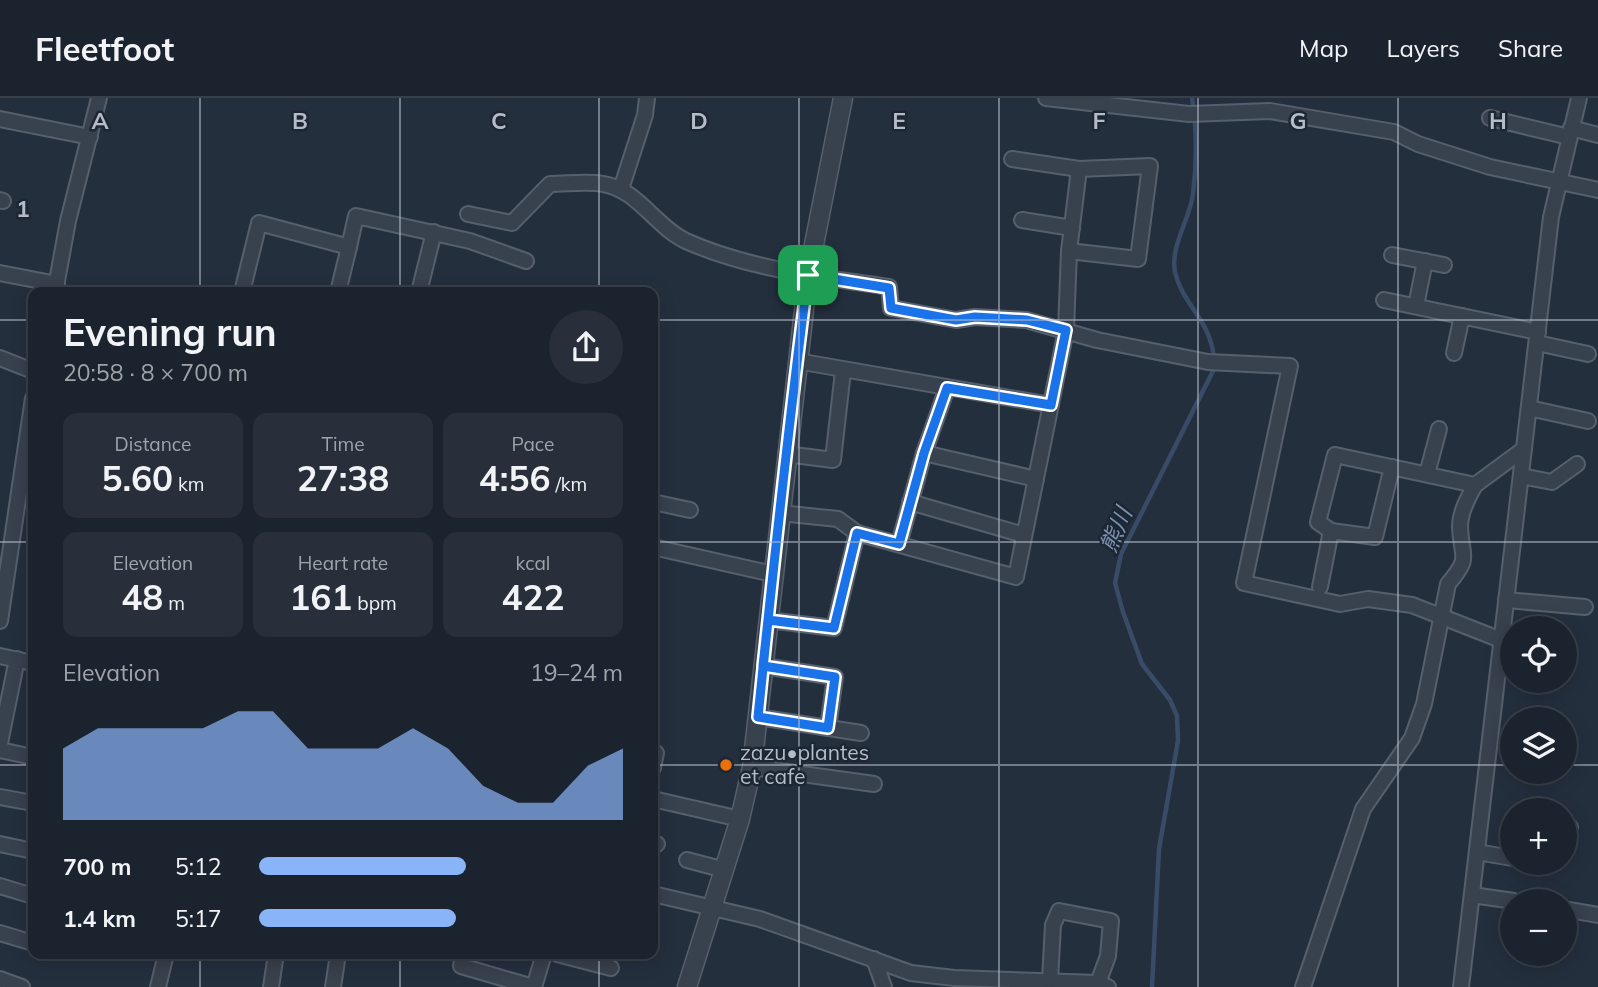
<!DOCTYPE html>
<html lang="en">
<head>
<meta charset="utf-8">
<style>
	:root { --surface:#1b232e; --page:#282f3a; --text:#f1f3f6; --muted:#a0a4aa; --line:#39404a; --accent:#8ab4f8 }
	body { margin:0; font-family:Mulish,"Noto Sans JP",sans-serif; background:var(--page); color:var(--text); height:100vh; display:flex; flex-direction:column; font-size:26px; white-space:nowrap }
	* { box-sizing:border-box; margin:0 }
	p { font-size:23px; color:var(--muted) }
	.icon { flex:none; width:38px; height:38px; fill:none; stroke:currentColor; stroke-width:2; stroke-linecap:round; stroke-linejoin:round }
	.map { position:relative; flex:1; overflow:hidden }
	.side { position:absolute; left:28px; top:189px; width:630px; height:672px; display:flex; flex-direction:column; background:var(--surface); border-radius:14px; box-shadow:0 4px 18px #0003,0 0 0 2px var(--line) }
	.side>* { flex:none }
	.controls { position:absolute; left:1500px; top:518px; display:grid; gap:14px }
	.controls a { display:grid; place-items:center; width:77px; height:77px; border-radius:50%; background:var(--surface); box-shadow:0 4px 18px #0003,0 0 0 2px var(--line); font-size:35px }
	.pin { position:absolute; display:grid; place-items:center; width:60px; height:60px; color:#fff; margin:-30px; border-radius:14px; box-shadow:0 4px 10px #0006 }
	.round { display:grid; place-items:center; flex:none; width:74px; height:74px; border-radius:37px; background:var(--page) }
	.overview { display:flex; align-items:center; justify-content:space-between; height:119px; padding:0 35px }
	h1 { font-size:38px; font-weight:700; line-height:52px }
	.stats { display:grid; grid-template-columns:repeat(3,1fr); gap:10px; height:119px; padding:7px 35px }
	.stats div { display:grid; align-content:center; border-radius:14px; background:var(--page); text-align:center }
	.stats b { font-size:35px; font-weight:700 }
	.stats small { font-size:19px; font-weight:400 }
	.stats p { font-size:19px }
	.chart { height:196px; padding:14px 35px }
	.chart p { display:flex; justify-content:space-between }
	.chart svg { width:100%; height:126px; margin-top:7px; fill:var(--accent); opacity:.7 }
	ul { padding:0 35px; list-style:none; font-size:23px }
	li { display:grid; grid-template-columns:112px 84px 1fr; align-items:center; height:52px }
	li i { height:18px; border-radius:9px; background:var(--accent) }
	header { display:flex; align-items:center; gap:42px; box-sizing:border-box; height:98px; padding:0 35px; background:var(--surface); border-bottom:2px solid var(--line) }
	header strong { font-size:33px }
	nav { display:flex; gap:38px; margin-inline-start:auto; font-size:24px }
	.map>svg:first-child { display:block }
	.lines { fill:none; stroke-linecap:round; stroke-linejoin:round }
	.stream { stroke:#394c67; stroke-width:4.5 }
	.minor-casing { stroke:#565f6c; stroke-width:18 }
	.tertiary-casing { stroke:#565f6c; stroke-width:21 }
	.minor { stroke:#38414e; stroke-width:14 }
	.tertiary { stroke:#38414e; stroke-width:18 }
	.route-casing { stroke:#fff; stroke-width:14 }
	.route { stroke:#1a73e8; stroke-width:9 }
	.grid { fill:none; stroke:#b4bcc9; stroke-width:2; stroke-opacity:0.55 }
	.food-dot { fill:#e8710a; stroke:#1d2633; stroke-width:2.5 }
	.labels { text-anchor:middle; stroke-width:5; stroke-linejoin:round; paint-order:stroke }
	.poi-label { font-size:21px; fill:#b4bcc9; stroke:#1d2633; text-anchor:start }
	.water-label { font-size:23px; font-style:italic; fill:#7c92b1; stroke:#1d2633 }
	.grid-label { font-size:23px; text-anchor:middle; font-weight:bold; fill:#b4bcc9; stroke:#1d2633; stroke-width:5; stroke-linejoin:round; paint-order:stroke }
</style>
</head>
<body>
<header>
<strong>Fleetfoot</strong>
<nav><a>Map</a><a>Layers</a><a>Share</a></nav>
</header>
<div class="map">
<svg width="1598" height="889" viewBox="0 0 1598 889">
	<rect width="100%" height="100%" fill="#242f3e"/>
	<g class="lines">
		<g class="stream">
			<path d="M 1192,0 C 1197,31 1197,64 1193,96 C 1190,121 1170,148 1175,174 C 1182,206 1210,221 1214,260"/>
			<polyline points="1152,889 1159,751 1178,643 1177,618 1170,602 1142,566 1123,514 1115,485 1121,456 1215,269"/>
		</g>
		<defs>
			<g id="minor">
				<polyline points="1046,0 1189,16 1270,13 1394,34 1418,46 1490,69 1598,92"/>
				<polyline points="1490,20 1569,39"/>
				<polyline points="0,21 90,39"/>
				<polyline points="1571,30 1598,37"/>
				<polyline points="1012,61 1079,71 1150,68 1138,161 1069,153"/>
				<polyline points="621,91 645,17 647,0"/>
				<polyline points="0,102 3,103"/>
				<path d="M 468,116 L 512,125 L 550,86 C 567,86 587,83 603,86 C 637,91 656,129 686,143 C 748,171 822,179 889,189 L 891,210 L 956,222 L 975,219 L 1026,222 L 1097,242 L 1208,264 L 1290,268 L 1244,485 L 1340,506 L 1368,501 L 1412,507 L 1501,542"/>
				<polyline points="1022,122 1072,130"/>
				<polyline points="1392,157 1444,167"/>
				<polyline points="0,175 57,186"/>
				<polyline points="55,194 68,123 99,0"/>
				<polyline points="242,194 259,125 349,149 356,118 470,143 526,163"/>
				<polyline points="338,194 349,149"/>
				<polyline points="419,194 434,134"/>
				<polyline points="1384,202 1538,234"/>
				<polyline points="1416,208 1425,163"/>
				<polyline points="1537,245 1588,256"/>
				<polyline points="1454,255 1462,218"/>
				<polyline points="0,260 33,273"/>
				<polyline points="797,263 1051,307"/>
				<polyline points="1529,310 1588,323"/>
				<polyline points="924,355 1036,381"/>
				<polyline points="786,356 833,362 843,273"/>
				<polyline points="1427,376 1439,331"/>
				<polyline points="1521,378 1552,384 1577,366"/>
				<polyline points="653,404 690,412"/>
				<polyline points="910,404 1024,437"/>
				<polyline points="780,415 838,421 857,435 1016,479 1066,232 1069,153 1079,71"/>
				<polyline points="1331,433 1375,439 1392,369"/>
				<polyline points="899,446 924,355 947,290"/>
				<polyline points="653,449 773,476"/>
				<polyline points="1320,489 1331,433 1318,424 1335,357 1475,387 1524,351"/>
				<polyline points="1506,502 1585,509"/>
				<polyline points="768,522 834,530 857,435"/>
				<polyline points="0,523 33,300"/>
				<polyline points="0,558 33,565"/>
				<polyline points="763,568 835,579 828,630"/>
				<polyline points="758,619 861,635"/>
				<polyline points="0,645 17,561"/>
				<polyline points="0,652 33,659"/>
				<polyline points="653,654 656,655 653,670"/>
				<polyline points="752,669 874,686"/>
				<polyline points="0,699 33,705"/>
				<polyline points="653,701 740,721"/>
				<polyline points="1564,744 1570,729"/>
				<polyline points="653,745 657,746"/>
				<polyline points="0,746 33,753"/>
				<polyline points="1477,754 1512,760"/>
				<polyline points="687,762 725,772"/>
				<polyline points="1531,765 1543,768 1556,765"/>
				<polyline points="0,788 33,798"/>
				<polyline points="653,796 760,821 911,875 954,880 1098,885 1108,889"/>
				<polyline points="1472,797 1514,803"/>
				<polyline points="1564,811 1598,817"/>
				<polyline points="0,835 33,845"/>
				<polyline points="463,856 461,868 533,889"/>
				<polyline points="557,856 611,870"/>
				<polyline points="874,861 884,889"/>
				<polyline points="0,881 22,889"/>
				<polyline points="1050,882 1053,827 1059,813 1111,823 1108,858 1098,885"/>
				<polyline points="158,889 166,856"/>
				<polyline points="271,889 276,856"/>
				<polyline points="333,889 338,856"/>
				<polyline points="534,889 544,856"/>
				<path d="M 1303,889 L 1363,711 L 1412,640 L 1424,606 L 1448,486 C 1472,458 1461,460 1460,429 C 1460,414 1468,400 1475,387"/>
				<polyline points="1461,889 1551,119 1579,0"/>
			</g>
			<polyline id="tertiary" points="687,889 740,721 752,669 808,177 843,0"/>
		</defs>
		<use href="#minor" class="minor-casing"/>
		<use href="#tertiary" class="tertiary-casing"/>
		<use href="#minor" class="minor"/>
		<use href="#tertiary" class="tertiary"/>
	</g>
	<g class="lines">
		<defs>
			<path id="route" d="M 808,177 C 789,324 773,471 758,619 L 828,630 L 835,579 L 763,568 L 768,522 L 834,530 L 857,435 L 899,446 L 924,355 L 947,290 L 1051,307 L 1066,232 L 1027,222 L 975,219 L 956,222 L 891,210 L 889,190 L 808,177"/>
		</defs>
		<use href="#route" class="route-casing"/>
		<use href="#route" class="route"/>
	</g>
	<path class="grid" d="M 200,0 L 200,194M 400,0 L 400,194M 599,0 L 599,194M 799,0 L 799,889M 999,0 L 999,889M 1198,0 L 1198,889M 1398,0 L 1398,889M 0,222 L 33,222M 653,222 L 1598,222M 0,444 L 33,444M 653,444 L 1598,444M 0,667 L 33,667M 653,667 L 1512,667M 1564,667 L 1598,667M 200,856 L 200,889M 400,856 L 400,889M 599,856 L 599,889"/>
	<circle class="food-dot" cx="726" cy="667" r="7"/>
	<g class="labels">
		<g class="poi-label">
			<text x="740" y="662">zazu•plantes<tspan x="740" dy="24">et cafe</tspan></text>
		</g>
		<g class="water-label">
			<text transform="translate(1116 432) rotate(-67)" y="8">熊川</text>
		</g>
	</g>
	<g class="grid-label">
		<text x="100" y="31">A</text>
		<text x="300" y="31">B</text>
		<text x="499" y="31">C</text>
		<text x="699" y="31">D</text>
		<text x="899" y="31">E</text>
		<text x="1099" y="31">F</text>
		<text x="1298" y="31">G</text>
		<text x="1498" y="31">H</text>
		<text x="23" y="119">1</text>
	</g>
</svg>
<div class="controls">
<a><svg class="icon" aria-label="locate" viewBox="0 0 24 24"><circle cx="12" cy="12" r="6"/><path d="M12 2v4M12 18v4M2 12h4M18 12h4"/></svg></a>
<a><svg class="icon" aria-label="layers" viewBox="0 0 24 24"><path d="M12 4l9 5-9 5-9-5zM3 14l9 5 9-5"/></svg></a>
<a>+</a>
<a>−</a>
</div>
<div class="pin" style="left:808px;top:177px;background:#1e9e55"><svg class="icon" aria-label="arrive" viewBox="0 0 24 24"><path d="M6 21V4h12l-3 4 3 4H6"/></svg></div>
<section class="side">
<div class="overview"><div><h1>Evening run</h1><p>20:58 · 8 × 700 m</p></div><a class="round"><svg class="icon" aria-label="share" viewBox="0 0 24 24"><path d="M12 15V3M7 8l5-5 5 5M5 13v7h14v-7"/></svg></a></div>
<div class="stats">
<div><p>Distance</p><b>5.60<small> km</small></b></div>
<div><p>Time</p><b>27:38</b></div>
<div><p>Pace</p><b>4:56<small> /km</small></b></div>
</div>
<div class="stats">
<div><p>Elevation</p><b>48<small> m</small></b></div>
<div><p>Heart rate</p><b>161<small> bpm</small></b></div>
<div><p>kcal</p><b>422</b></div>
</div>
<div class="chart"><p><span>Elevation</span>19–24 m</p>
<svg viewBox="0 0 160 44" preserveAspectRatio="none"><path d="M0 44V19L10 12L20 12L30 12L40 12L50 6L60 6L70 19L80 19L90 19L100 12L110 19L120 32L130 38L140 38L150 25L160 19V44z"/></svg>
</div>
<ul>
<li><b>700 m</b>5:12<i style="width:57%"></i></li>
<li><b>1.4 km</b>5:17<i style="width:54%"></i></li>
</ul>
</section>
</div>
</body>
</html>
